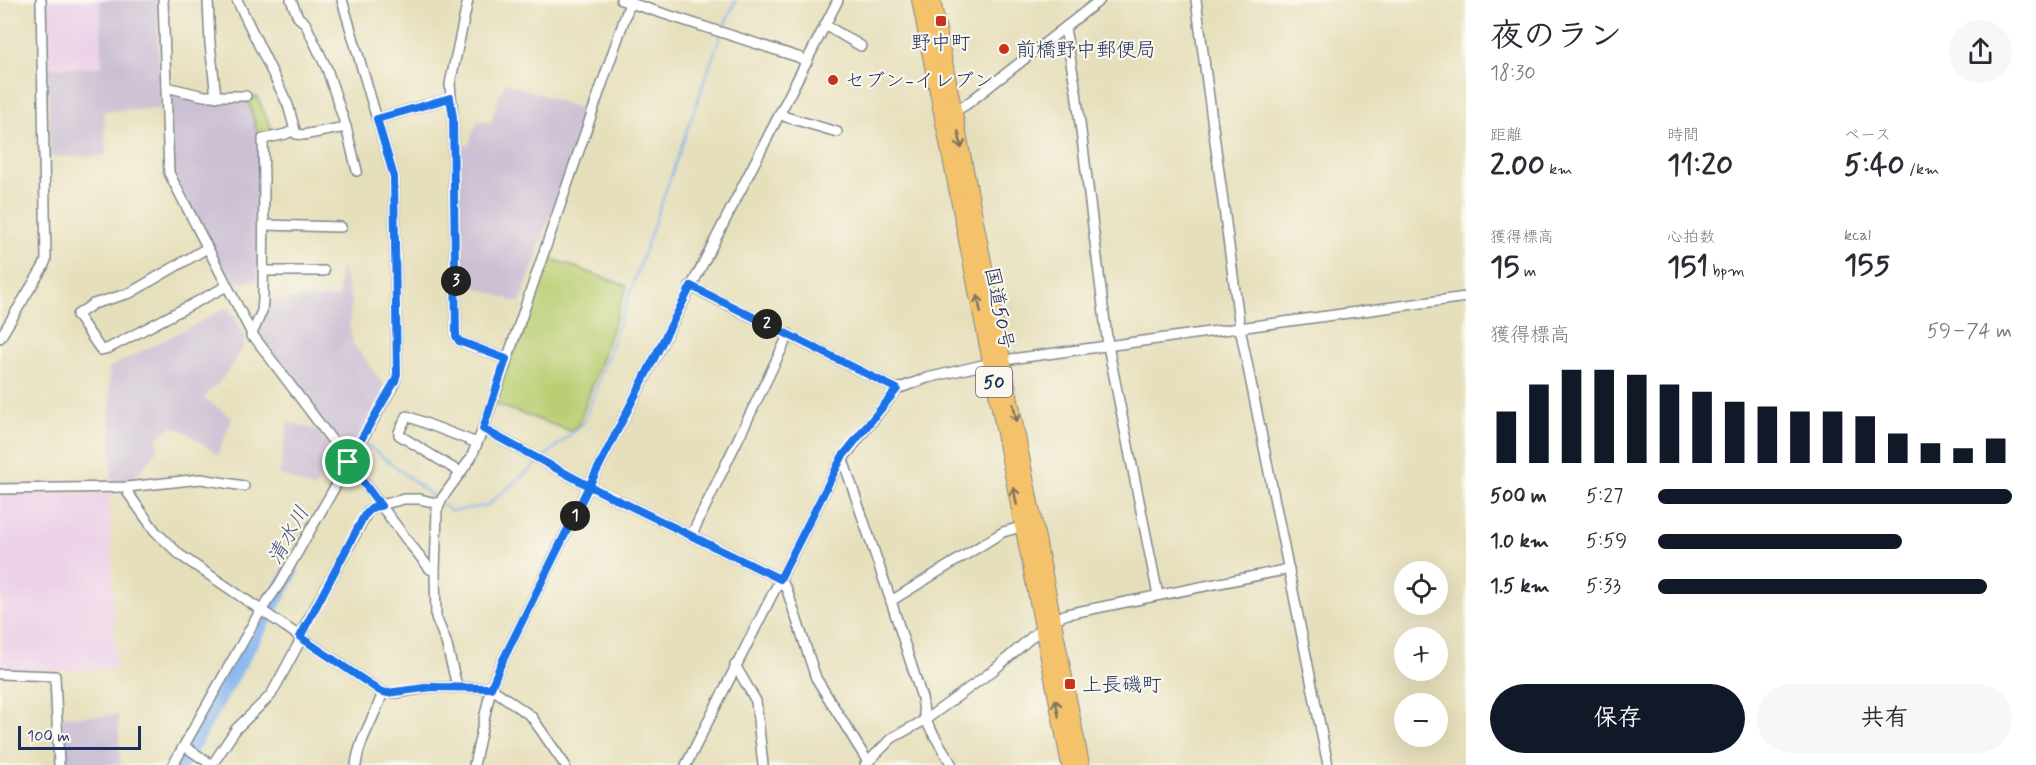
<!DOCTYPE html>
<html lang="ja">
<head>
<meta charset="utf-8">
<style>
	:root { --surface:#fff; --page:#f7f7f7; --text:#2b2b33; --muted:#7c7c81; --accent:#111827 }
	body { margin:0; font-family:Mynerve,"Klee One",sans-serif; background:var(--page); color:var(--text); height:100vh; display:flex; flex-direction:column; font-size:22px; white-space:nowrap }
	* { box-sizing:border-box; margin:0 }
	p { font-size:20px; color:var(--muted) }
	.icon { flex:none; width:33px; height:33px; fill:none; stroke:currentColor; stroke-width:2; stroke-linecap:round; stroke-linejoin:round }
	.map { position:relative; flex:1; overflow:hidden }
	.details { display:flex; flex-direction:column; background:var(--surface); width:570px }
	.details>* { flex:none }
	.fabs { position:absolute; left:1394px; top:561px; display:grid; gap:12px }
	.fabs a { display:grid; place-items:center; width:54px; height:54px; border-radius:50%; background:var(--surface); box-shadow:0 6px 24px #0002; font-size:30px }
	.scale { position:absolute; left:18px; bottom:15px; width:123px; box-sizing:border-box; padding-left:6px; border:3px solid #1b2f5e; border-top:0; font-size:16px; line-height:21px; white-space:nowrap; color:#1b2f5e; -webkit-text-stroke:4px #fbf7ec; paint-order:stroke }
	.pin { position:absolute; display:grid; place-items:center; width:51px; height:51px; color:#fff; margin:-26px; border:3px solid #fff; border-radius:50%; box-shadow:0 2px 6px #0007 }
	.km { position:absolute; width:30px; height:30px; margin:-15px; border-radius:50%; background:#222; color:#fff; font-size:16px; line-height:30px; text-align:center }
	.round { display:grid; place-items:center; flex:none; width:63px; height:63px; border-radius:32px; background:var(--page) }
	.summary { display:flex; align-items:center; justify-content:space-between; height:102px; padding:0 24px }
	h1 { font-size:33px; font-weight:700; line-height:45px }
	.metrics { display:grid; grid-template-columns:repeat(3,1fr); gap:9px; height:102px; padding:6px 24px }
	.metrics div { display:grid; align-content:center }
	.metrics b { font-size:30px; font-weight:700 }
	.metrics small { font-size:16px; font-weight:400 }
	.metrics p { font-size:16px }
	.chart { height:168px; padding:12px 24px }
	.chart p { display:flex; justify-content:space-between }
	.chart svg { width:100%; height:108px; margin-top:6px; stroke:var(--accent); stroke-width:6 }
	.primary-button { display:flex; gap:12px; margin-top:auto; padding:12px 24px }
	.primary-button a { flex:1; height:69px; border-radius:36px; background:var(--accent); color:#fff; font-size:24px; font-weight:700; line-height:69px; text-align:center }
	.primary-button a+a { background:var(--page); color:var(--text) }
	ul { padding:0 24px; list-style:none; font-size:20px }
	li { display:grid; grid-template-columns:96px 72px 1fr; align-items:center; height:45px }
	li i { height:15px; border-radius:8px; background:var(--accent) }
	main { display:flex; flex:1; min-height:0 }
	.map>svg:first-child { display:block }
	.built { fill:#ecd1e9 }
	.industrial { fill:#cbbfd4 }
	.green { fill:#b9ce72; stroke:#6a7e68; stroke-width:1.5 }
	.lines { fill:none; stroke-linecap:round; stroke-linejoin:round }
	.stream { stroke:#82b3ee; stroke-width:2 }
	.river { stroke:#82b3ee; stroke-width:15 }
	.minor-casing { stroke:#80878c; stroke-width:12 }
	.highway-casing { stroke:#80878c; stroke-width:16 }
	.minor { stroke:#fff; stroke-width:9 }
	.highway { stroke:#f4c26a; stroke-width:14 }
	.oneway { stroke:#7d7163 }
	.route-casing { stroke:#fff; stroke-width:12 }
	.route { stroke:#1a73e8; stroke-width:8 }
	.poi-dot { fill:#c8321e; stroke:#fbf7ec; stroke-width:2 }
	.labels { text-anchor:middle; stroke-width:4.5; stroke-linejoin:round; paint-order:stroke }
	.shield { fill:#fbf7ec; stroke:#5e6b89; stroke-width:1.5 }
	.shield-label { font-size:18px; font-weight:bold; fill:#1b2f5e }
	.poi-label { font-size:20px; fill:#1b2f5e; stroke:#fbf7ec; text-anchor:start }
	.street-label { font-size:20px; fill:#1b2f5e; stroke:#fbf7ec }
	.water-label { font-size:21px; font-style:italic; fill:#3a5789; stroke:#fbf7ec }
</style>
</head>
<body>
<main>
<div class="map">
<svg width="1466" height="765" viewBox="0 0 1466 765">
	<rect width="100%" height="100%" fill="#fbf7ec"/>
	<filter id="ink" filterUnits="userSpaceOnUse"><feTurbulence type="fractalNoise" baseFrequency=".0167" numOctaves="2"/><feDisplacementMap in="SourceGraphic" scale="12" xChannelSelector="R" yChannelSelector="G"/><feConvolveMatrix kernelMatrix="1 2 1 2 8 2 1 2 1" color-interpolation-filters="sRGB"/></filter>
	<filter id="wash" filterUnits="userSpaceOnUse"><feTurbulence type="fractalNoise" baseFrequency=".008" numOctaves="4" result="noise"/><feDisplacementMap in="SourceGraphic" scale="24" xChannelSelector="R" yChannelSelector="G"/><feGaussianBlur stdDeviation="1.35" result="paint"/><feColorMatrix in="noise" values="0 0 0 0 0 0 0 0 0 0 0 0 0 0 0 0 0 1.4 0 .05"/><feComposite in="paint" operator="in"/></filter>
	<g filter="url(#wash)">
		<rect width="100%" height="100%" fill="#e6dfbb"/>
		<g class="built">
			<polygon points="46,0 100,0 102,67 48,68"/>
			<polygon points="0,494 109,494 116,669 6,671 2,665"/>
		</g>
		<g class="industrial">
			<polygon points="100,0 157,0 160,109 104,111 106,156 52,157 50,155 48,68 102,67"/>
			<polygon points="505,82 586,111 520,303 459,282 457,143 468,146 478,120 490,123"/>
			<polygon points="174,94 207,101 248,99 260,146 258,281 228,283 172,173 170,96"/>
			<polygon points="340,269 342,269 352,302 349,325 354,345 388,390 349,456 259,335 265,312 266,300 338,297"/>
			<polygon points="229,307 245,336 243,348 227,373 204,398 232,418 218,455 188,433 173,426 157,439 158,449 131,482 112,481 109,368"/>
			<polygon points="288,422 319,431 335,451 314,489 279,474"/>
			<polygon points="118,715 120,765 64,765 62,717"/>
		</g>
		<g class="green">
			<polygon points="257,96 273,132 258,136 248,99"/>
			<polygon points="547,257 627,286 579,424 570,431 495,404"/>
		</g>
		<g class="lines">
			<g class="stream">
				<polyline points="723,28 736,0"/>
				<polyline points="363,445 362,447 369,446 435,498"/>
				<polyline points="544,457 584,423 721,34"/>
				<polyline points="442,504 451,511 486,506 538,463"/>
			</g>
			<polyline class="river" points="181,765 291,572"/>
		</g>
	</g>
	<g filter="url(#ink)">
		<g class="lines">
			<defs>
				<g id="minor">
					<polyline points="163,0 169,173 252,334 407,540 430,569 435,571"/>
					<polyline points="208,0 210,44 216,97"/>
					<polyline points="237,0 288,105 296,134 303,135 346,127"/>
					<polyline points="291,0 298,17 305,23 327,69 346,127 357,171"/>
					<polyline points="468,0 450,84 453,117 456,336 459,341 506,359"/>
					<polyline points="621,0 798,57 807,62"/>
					<polyline points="1196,0 1240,328 1328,765"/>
					<polyline points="825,25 861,46"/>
					<polyline points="1065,28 1076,91 1108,346 1158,595"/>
					<polyline points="166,87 204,96 246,96"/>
					<polyline points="780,113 786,117 837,132"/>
					<polyline points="950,114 967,104 1100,0"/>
					<polyline points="377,119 450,98"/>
					<polyline points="264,225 341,227"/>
					<polyline points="207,248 130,293 93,304 77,315 101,350 109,348 227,286"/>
					<polyline points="264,271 324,271"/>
					<polyline points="690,286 897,389"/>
					<polyline points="251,336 262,311 263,299 264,180 263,139 286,134 294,130"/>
					<polyline points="0,338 43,267 46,260 41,0"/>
					<polyline points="483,429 589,486 780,579 787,590 816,678 868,762"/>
					<polyline points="842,457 891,601 922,698 925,720 952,765"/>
					<polyline points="461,473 399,435 399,432 407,416 477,443"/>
					<polyline points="127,487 128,493 155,531 180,555 380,691 387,693 396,693 432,687 491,688 531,716 565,765"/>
					<polyline points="0,489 127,487 201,479 244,486"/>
					<polyline points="691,536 789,334"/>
					<polyline points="891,601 1003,532 1021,527"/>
					<polyline points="735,665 756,701 763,765"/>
					<polyline points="0,674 55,676 59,765"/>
					<polyline points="457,686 446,642 436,617 435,571 437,510 443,497 471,458 483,429 631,0"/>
					<polyline points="184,746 212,765"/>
					<polyline points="173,765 258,615 280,583 395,382 397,373 394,177 342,0"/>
					<polyline points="212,765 236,729 271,695 299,643 301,633 368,511 377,506 404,499 420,499 439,504"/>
					<path d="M 356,765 C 359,739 375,717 383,692"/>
					<polyline points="474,765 491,688 500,666 589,486 838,0"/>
					<polyline points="686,765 838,465 897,389 927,378 1004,360 1466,297"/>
					<polyline points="865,765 892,738 925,720 995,669 1042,628 1055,619 1067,614 1289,569"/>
				</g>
				<g id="highway">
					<polyline points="919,0 1069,765"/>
					<polyline points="933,0 1082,765"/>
				</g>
			</defs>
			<use href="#minor" class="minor-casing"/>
			<use href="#highway" class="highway-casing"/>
			<use href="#minor" class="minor"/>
			<use href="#highway" class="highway"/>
		</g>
		<defs><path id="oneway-shaft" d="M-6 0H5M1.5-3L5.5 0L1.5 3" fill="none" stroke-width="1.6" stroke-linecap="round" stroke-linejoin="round" transform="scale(1.5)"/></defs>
		<g class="oneway">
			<use href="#oneway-shaft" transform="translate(960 140) rotate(79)"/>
			<use href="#oneway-shaft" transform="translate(979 304) rotate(-101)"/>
			<use href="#oneway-shaft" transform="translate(1015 413) rotate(79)"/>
			<use href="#oneway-shaft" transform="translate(1015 496) rotate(-101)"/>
			<use href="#oneway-shaft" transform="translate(1057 708) rotate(-101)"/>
		</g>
	</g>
	<g class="lines" filter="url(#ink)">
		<defs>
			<polyline id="route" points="348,462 381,506 373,507 364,516 300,637 380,691 387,693 432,687 491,688 500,666 589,486 780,579 842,457 897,389 691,286 589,486 483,429 506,359 459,341 456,336 453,117 450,98 377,119 394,177 397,374 395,381 348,462"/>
		</defs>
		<use href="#route" class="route-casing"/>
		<use href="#route" class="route"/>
	</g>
	<g class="poi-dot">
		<rect x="935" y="15" width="12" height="12" rx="3"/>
		<circle cx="1004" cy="49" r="6"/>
		<circle cx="833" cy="80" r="6"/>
		<rect x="1064" y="678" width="12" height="12" rx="3"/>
	</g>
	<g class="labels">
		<rect class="shield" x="976" y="367" width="36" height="30" rx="4.5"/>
		<g class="shield-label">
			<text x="994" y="388">50</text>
		</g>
		<g class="poi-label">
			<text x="941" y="49" text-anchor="middle">野中町</text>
			<text x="1016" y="56">前橋野中郵便局</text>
			<text x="845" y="87">セブン-イレブン</text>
			<text x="1082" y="691">上長磯町</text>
		</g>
		<g class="street-label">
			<text transform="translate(1000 308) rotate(79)" y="7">国道50号</text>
		</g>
		<g class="water-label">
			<text transform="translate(288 535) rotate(-61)" y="7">清水川</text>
		</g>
	</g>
</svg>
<div class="fabs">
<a><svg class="icon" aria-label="locate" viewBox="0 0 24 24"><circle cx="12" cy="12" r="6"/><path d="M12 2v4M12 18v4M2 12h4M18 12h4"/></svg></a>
<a>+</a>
<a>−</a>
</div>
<div class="scale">100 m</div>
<div class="pin" style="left:348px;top:462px;background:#1e9e55"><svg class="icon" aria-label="arrive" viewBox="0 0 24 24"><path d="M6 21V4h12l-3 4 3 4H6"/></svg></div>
<b class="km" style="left:575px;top:516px">1</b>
<b class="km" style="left:767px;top:324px">2</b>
<b class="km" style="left:456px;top:281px">3</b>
</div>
<section class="details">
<div class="summary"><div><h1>夜のラン</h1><p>18:30</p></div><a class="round"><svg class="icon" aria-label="share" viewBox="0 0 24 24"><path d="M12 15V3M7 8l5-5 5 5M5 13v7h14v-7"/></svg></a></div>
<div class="metrics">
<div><p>距離</p><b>2.00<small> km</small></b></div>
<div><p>時間</p><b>11:20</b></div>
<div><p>ペース</p><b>5:40<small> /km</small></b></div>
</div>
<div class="metrics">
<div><p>獲得標高</p><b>15<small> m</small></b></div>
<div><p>心拍数</p><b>151<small> bpm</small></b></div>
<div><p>kcal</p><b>155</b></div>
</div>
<div class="chart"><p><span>獲得標高</span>59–74 m</p>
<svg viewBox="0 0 160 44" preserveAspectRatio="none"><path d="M5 44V23M15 44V12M25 44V6M35 44V6M45 44V8M55 44V12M65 44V15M75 44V19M85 44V21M95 44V23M105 44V23M115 44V25M125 44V32M135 44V36M145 44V38M155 44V34"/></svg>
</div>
<ul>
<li><b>500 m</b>5:27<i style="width:100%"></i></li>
<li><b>1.0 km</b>5:59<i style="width:69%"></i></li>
<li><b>1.5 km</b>5:33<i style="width:93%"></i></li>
</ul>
<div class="primary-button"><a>保存</a><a>共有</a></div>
</section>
</main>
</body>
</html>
